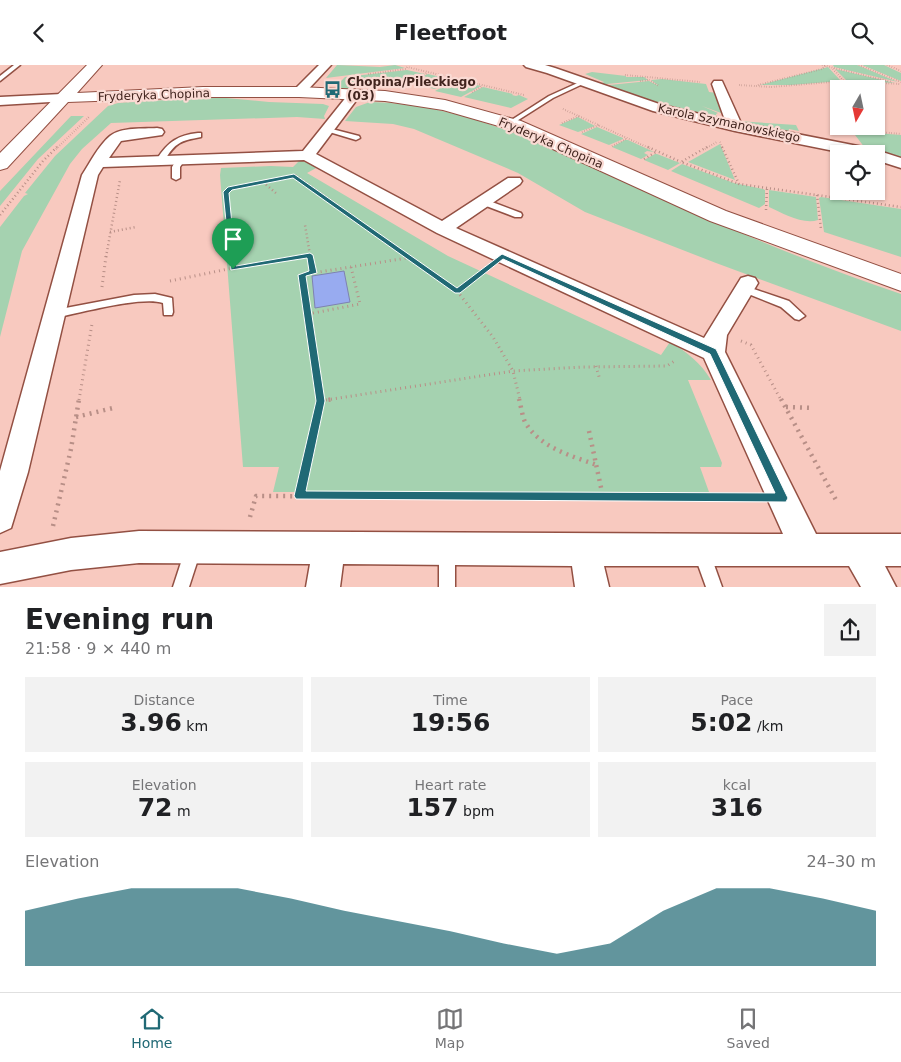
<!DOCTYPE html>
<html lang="en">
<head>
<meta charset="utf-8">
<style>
	:root { --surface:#fff; --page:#f2f2f2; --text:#202124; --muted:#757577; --line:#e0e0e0; --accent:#206975 }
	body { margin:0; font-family:"DejaVu Sans",sans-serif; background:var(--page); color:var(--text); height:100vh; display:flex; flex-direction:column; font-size:19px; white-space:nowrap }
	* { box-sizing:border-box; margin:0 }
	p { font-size:16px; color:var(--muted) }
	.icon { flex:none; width:28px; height:28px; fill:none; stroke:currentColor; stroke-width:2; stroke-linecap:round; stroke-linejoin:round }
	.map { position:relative; height:522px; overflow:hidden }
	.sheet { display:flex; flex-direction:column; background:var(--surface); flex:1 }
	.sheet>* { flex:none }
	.needle { width:32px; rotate:189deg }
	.fabs { position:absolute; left:830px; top:15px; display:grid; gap:10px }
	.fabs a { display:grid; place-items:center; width:55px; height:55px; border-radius:0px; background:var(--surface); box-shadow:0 1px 4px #0004; font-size:25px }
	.pin { position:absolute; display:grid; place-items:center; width:42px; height:42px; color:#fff; margin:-51px -21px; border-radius:50% 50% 50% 0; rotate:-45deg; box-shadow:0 0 5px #0007 }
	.pin .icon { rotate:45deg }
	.round { display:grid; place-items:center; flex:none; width:52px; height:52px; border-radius:0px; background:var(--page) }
	.summary { display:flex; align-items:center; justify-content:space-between; height:85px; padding:0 25px }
	h1 { font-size:28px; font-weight:600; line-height:38px }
	.stats { display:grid; grid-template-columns:repeat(3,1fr); gap:8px; height:85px; padding:5px 25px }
	.stats div { display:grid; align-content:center; border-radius:0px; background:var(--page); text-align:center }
	.stats b { font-size:25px; font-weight:600 }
	.stats small { font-size:14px; font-weight:400 }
	.stats p { font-size:14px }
	.chart { height:140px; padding:10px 25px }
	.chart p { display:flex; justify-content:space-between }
	.chart svg { width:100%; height:90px; margin-top:5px; fill:var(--accent); opacity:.7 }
	header { display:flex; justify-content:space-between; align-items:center; height:65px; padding:0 25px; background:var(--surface); font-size:22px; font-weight:600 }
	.dock { display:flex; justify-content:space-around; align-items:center; height:70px; border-top:1px solid var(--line); background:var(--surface); font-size:14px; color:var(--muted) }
	.dock a { display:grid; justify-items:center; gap:2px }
	.dock .on { color:var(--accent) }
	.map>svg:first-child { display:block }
	.green { fill:#a5d2b0 }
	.water { fill:#98abf0; stroke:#7e82b1 }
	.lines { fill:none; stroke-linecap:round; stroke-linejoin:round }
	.lane-casing { stroke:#935043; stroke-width:3 }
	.street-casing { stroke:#935043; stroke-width:3 }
	.secondary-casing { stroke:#935043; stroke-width:2 }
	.path-far3 { stroke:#b88f87; stroke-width:2; stroke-dasharray:0.5 2; stroke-linecap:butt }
	.path-far2 { stroke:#b88f87; stroke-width:2.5; stroke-dasharray:1 3; stroke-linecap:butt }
	.path-far1 { stroke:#b88f87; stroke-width:3; stroke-dasharray:1 4; stroke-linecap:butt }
	.path { stroke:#b88f87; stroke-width:4.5; stroke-dasharray:2 5; stroke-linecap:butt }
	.lane { fill:#fff; fill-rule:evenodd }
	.street { fill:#fff; fill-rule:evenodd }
	.secondary { fill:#fff; fill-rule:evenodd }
	.route { fill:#206975; stroke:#fff; fill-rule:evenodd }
	.labels { text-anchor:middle; stroke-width:4.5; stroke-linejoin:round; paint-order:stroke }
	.far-poi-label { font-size:12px; font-weight:bold; fill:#41241e; stroke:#fadad3; text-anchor:start }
	.far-street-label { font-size:12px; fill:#41241e; stroke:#fadad3 }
</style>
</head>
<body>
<header><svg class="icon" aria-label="back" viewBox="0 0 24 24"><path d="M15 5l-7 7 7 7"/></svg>Fleetfoot<svg class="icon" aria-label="search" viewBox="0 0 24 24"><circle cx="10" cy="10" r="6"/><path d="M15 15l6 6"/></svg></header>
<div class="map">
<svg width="901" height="522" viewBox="0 0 901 522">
	<rect width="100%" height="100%" fill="#f8c9bf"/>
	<g class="green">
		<polygon points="337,0 380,2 395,0 405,3 326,13"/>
		<polygon points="833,0 857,0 898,17 834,2"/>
		<polygon points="862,0 884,0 901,8 901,16"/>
		<polygon points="828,2 841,16 791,20 760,20"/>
		<polygon points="835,4 895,18 846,15"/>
		<polygon points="407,5 425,9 406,22 356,19 353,24 338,25 338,19 345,12"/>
		<polygon points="592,7 626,11 626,12 644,12 648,15 597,20 604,17 585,9"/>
		<polygon points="428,9 453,15 435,24 412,19 421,12 427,12 423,11"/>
		<polygon points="662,14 706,19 709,27 717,28 721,45 725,47 721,48 702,41 718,48 716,49 717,55 675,46 599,21 649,16 659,21 651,15"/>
		<polygon points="455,15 481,21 461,32 435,26"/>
		<polygon points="483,22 513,29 512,30 516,31 519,30 528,34 511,43 464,32"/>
		<polygon points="215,32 269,37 323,39 329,41 324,51 325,54 297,52 111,58 82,84 70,99 22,186 0,272 0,162 24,131 28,129 25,128 55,91 108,41 118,38"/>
		<path d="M 370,37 C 476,39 571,93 666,135 C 743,170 821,202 901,229 L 901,266 L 716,198 L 585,147 L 518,108 L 414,64 L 393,59 L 345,56 L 356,42 Z"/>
		<polygon points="71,51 84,51 38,94 0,141 0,126"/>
		<polygon points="578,52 595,61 578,67 559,60"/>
		<polygon points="737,56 796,60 799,66 789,64 788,69 738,61"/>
		<polygon points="597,62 623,73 623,74 609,80 581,69"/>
		<polygon points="852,66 901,70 901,96 865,83"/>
		<polygon points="625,75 628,75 654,87 647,86 644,88 648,90 641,94 612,82"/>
		<polygon points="720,79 735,115 688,97"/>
		<polygon points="655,89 657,89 680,98 668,105 644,95"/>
		<path d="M 300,95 L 318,102 L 307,108 L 448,191 L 661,290 L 670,277 C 687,287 701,298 711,315 L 688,315 L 722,398 L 721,402 L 700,402 L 709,427 L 273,427 L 279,402 L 243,402 L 220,110 L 221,103 L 271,101 L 293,102 Z"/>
		<polygon points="682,99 734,118 763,124 765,125 765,139 759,143 671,106"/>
		<path d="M 769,125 L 816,132 L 818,155 C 803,160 782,148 769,142 Z"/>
		<polygon points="821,132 901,144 901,192 824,167 819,133"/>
	</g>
	<polygon class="water" points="344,206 350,237 315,243 312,211"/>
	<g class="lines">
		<defs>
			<g id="lane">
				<polygon points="14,0 20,0 0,16 0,11"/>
				<polygon points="582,16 587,17 553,33 512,59 507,58 549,31"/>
				<polygon points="328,63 359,71 360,73 356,75 326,66 326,64"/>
				<path d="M 198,68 L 201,68 L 201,72 C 180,76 176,77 164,96 L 157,94 C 168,77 178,70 198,68 Z"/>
				<polygon points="179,91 186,93 180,102 180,113 176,115 172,113 172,102"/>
				<polygon points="484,134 521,148 522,150 521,152 515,152 481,139 480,137"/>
				<polygon points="745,221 789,236 805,251 799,255 795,254 781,242 741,226 740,224 741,222"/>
				<path d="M 155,229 L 172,233 L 173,247 L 172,250 L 164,250 L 163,238 C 141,231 80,248 55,253 L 50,249 L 55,245 L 134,230 Z"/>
				<polygon points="193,477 199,479 201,485 189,522 173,522 187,479"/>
				<polygon points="447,478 453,480 455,486 455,522 439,522 439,486 441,480"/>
				<polygon points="701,478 707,480 722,522 706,522 693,486 695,480"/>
			</g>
			<g id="street">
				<polygon points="319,0 331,0 303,30 295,30 293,27 295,24"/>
				<polygon points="524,0 545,0 555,3 662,40 725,55 712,19 714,16 722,16 741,58 873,84 901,93 901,103 876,95 876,89 849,89 735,66 653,46 547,8 526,2"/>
				<path d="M 355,25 L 361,29 L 316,89 L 442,156 L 508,113 L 520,113 L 522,116 L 520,119 L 456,163 L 704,273 L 741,213 L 748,211 L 755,213 L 758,218 L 727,270 L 725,287 L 816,469 L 901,469 L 901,501 L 885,501 L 896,522 L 861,522 L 849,501 L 604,501 L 609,522 L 575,522 L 572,501 L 343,499 L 340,522 L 306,522 L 310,499 L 139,498 L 71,505 L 0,519 L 0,487 L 71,473 L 139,466 L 783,469 L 704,293 L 437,168 L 304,95 L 103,102 L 98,110 L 28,407 L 11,463 L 0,468 L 0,406 L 82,110 C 90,98 98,81 110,71 C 121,62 143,64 157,63 L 162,64 L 164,67 L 162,70 L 121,76 L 109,93 L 303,86 L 351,26 Z"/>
				<polygon points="62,29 67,30 68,33 67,36 0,40 0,32"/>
			</g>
			<polygon id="secondary" points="87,0 102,0 77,28 203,22 299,22 385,26 445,35 521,56 726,146 901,209 901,226 710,156 509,64 443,45 385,36 299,32 203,32 68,37 7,103 0,105 0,88"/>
		</defs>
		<use href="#lane" class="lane-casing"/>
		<use href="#street" class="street-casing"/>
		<use href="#secondary" class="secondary-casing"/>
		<g class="path-far3">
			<polyline points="822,0 892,17"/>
			<polyline points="859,0 901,17"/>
			<polyline points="887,0 901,6"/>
			<polyline points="833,4 851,24"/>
			<polyline points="368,9 406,4 407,2 524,30"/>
			<polyline points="625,10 700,17"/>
			<polyline points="415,15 427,8"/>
			<polyline points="649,15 659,21"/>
			<polyline points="640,16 649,15"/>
			<polyline points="739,20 771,22 843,16 901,19"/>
			<polyline points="758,20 822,4 826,0"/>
			<polyline points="472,27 483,21"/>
			<polyline points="563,44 651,84"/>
			<polyline points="562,58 579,51"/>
			<polyline points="869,66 901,69"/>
			<polyline points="582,67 599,60"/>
			<polyline points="720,77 723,84"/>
			<polyline points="612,81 626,74"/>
			<polyline points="56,84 90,51"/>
			<polyline points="705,84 717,77"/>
		</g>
		<g class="path-far2">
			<polyline points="648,82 681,97"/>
			<polyline points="707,82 681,97 739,119"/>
			<polyline points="722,82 739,119 901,142"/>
			<polyline points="644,94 656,87"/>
			<polyline points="295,110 410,192"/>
			<polyline points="263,117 277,129"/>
			<polyline points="817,130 821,164"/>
			<polyline points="766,145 767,123"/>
			<polyline points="0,150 43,96 57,82"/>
			<polyline points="110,167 136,162"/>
			<polyline points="230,170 248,167"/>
			<polyline points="310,190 310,192"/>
			<polyline points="106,192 120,115"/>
			<polyline points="232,192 226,127 230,123 288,112"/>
			<polyline points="295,192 310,190 305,160"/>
		</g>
		<g class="path-far1">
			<polyline points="310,191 313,208 407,193"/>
			<polyline points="408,191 457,226 493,272 513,306 520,335"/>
			<polyline points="233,203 303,191"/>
			<polyline points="313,208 302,210 321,335"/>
			<polyline points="170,216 233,203 232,191"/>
			<polyline points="102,222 106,191"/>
			<polyline points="457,226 484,205"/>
			<polyline points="308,249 360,239 351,202"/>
			<polyline points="741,276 751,280 781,335"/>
			<polyline points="596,301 600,315"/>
			<polyline points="79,335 92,259"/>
			<polyline points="326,335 513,306 582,302 667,301 676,295"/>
		</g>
		<g class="path">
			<polyline points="321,334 321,336"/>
			<path d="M 519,334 C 521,341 522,350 525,357 C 539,382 571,391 597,400"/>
			<polyline points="781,334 836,435"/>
			<polyline points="786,342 813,343"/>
			<polyline points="76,352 113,343"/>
			<polyline points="589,366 603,432"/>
			<polyline points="299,431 321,336 334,334"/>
			<polyline points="250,452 256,431 752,433"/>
			<polyline points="53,461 71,384 79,334"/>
		</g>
		<use href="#lane" class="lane"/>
		<use href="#street" class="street"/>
		<use href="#secondary" class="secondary"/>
	</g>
	<path class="route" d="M 294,109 L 457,223 L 502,189 L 716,284 L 786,429 L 788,433 L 786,437 L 296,434 L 294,431 L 316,336 L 298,210 L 309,206 L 307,193 L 231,205 L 223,127 L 228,122 ZM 293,113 L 455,228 L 460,228 L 503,194 L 710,289 L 775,428 L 306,426 L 325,336 L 306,211 L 317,208 L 313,190 L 310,188 L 236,201 L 229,128 L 232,125 Z"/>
	<defs>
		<symbol id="bus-bare" viewBox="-9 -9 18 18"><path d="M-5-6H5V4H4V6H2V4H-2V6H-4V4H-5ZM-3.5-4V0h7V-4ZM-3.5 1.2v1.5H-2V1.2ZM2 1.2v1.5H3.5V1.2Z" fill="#206975" stroke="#fadad3" stroke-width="2.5" paint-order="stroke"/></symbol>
	</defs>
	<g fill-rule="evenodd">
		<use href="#bus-bare" x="320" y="12" width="25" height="25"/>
	</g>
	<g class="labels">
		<g class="far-poi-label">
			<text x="347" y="21">Chopina/Pileckiego<tspan x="347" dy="14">(03)</tspan></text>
		</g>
		<g class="far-street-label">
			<text transform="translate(154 30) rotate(-2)" y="4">Fryderyka Chopina</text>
			<text transform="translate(729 58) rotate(12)" y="4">Karola Szymanowskiego</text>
			<text transform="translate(551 78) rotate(23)" y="4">Fryderyka Chopina</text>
		</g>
	</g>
</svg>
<div class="fabs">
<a><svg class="needle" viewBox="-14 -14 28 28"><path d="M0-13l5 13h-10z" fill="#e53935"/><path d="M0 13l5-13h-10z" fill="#757577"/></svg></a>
<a><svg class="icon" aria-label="locate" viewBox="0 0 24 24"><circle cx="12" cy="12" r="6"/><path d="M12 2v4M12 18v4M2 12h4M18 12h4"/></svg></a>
</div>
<div class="pin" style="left:233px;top:204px;background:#1e9e55"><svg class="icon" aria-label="arrive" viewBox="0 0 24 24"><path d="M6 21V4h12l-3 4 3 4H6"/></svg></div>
</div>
<section class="sheet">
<div class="summary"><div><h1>Evening run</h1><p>21:58 · 9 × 440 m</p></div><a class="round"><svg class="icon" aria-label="share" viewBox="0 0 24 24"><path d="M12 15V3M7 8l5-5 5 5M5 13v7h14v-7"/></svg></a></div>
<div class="stats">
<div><p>Distance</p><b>3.96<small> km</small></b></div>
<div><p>Time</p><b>19:56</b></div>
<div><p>Pace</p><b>5:02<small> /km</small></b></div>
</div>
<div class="stats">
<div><p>Elevation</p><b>72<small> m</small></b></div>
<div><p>Heart rate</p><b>157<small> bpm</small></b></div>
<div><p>kcal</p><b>316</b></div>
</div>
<div class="chart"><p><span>Elevation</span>24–30 m</p>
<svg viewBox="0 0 160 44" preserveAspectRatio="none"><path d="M0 44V17L10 11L20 6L30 6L40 6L50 11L60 17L70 22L80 27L90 33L100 38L110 33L120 17L130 6L140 6L150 11L160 17V44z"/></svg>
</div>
</section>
<nav class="dock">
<a class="on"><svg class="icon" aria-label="home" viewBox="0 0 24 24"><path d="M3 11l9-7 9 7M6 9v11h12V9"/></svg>Home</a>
<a><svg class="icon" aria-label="map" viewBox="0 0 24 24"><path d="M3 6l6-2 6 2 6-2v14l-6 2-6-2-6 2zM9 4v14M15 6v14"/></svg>Map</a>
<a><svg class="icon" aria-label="saved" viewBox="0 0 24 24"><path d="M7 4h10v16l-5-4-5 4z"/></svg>Saved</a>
</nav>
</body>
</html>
